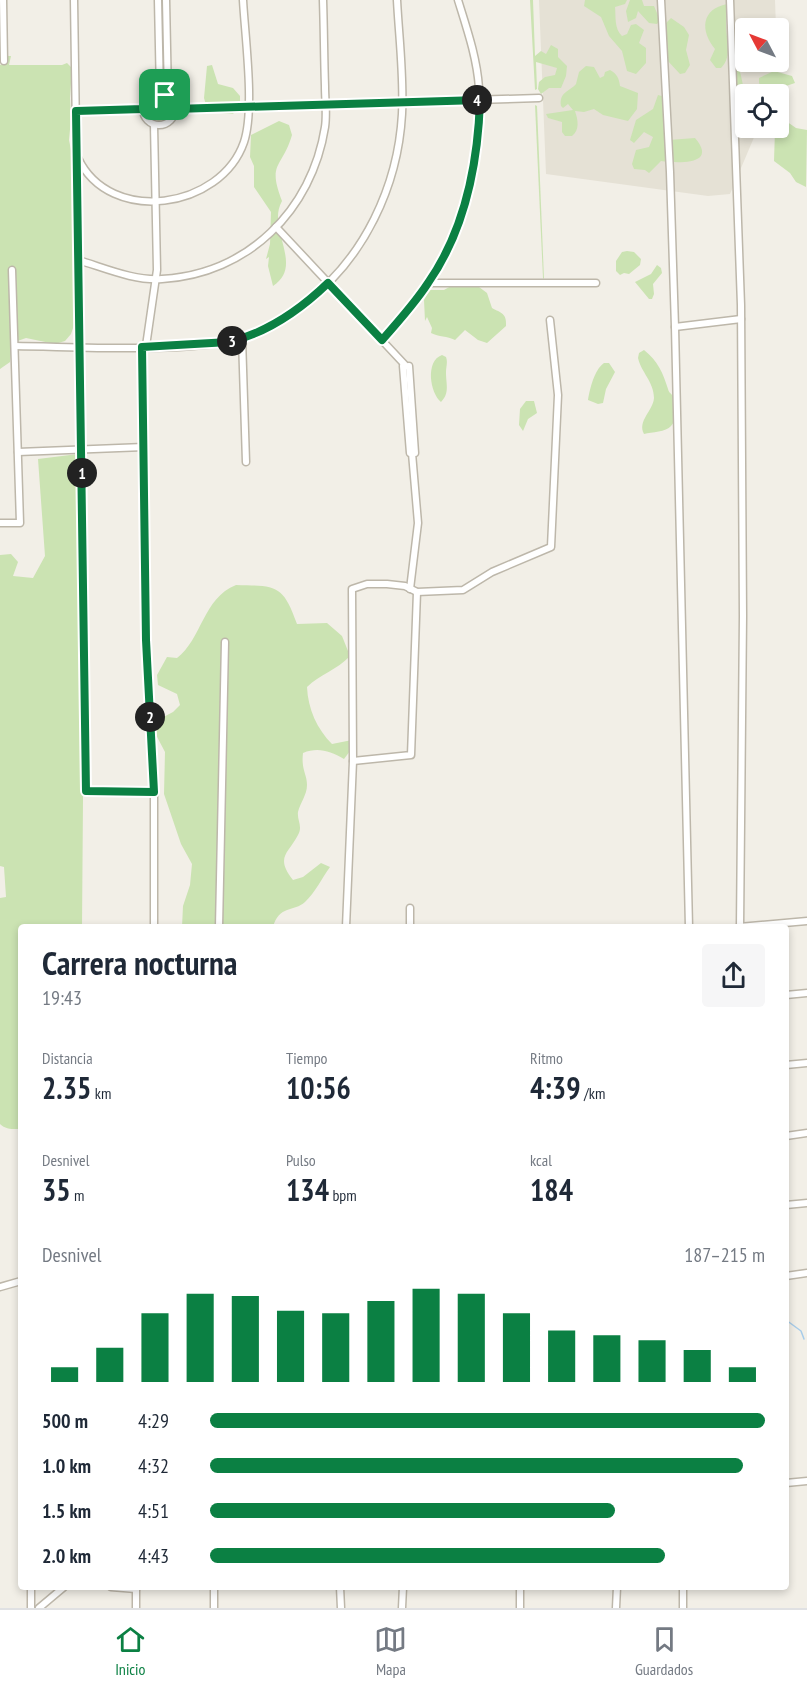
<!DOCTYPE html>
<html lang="es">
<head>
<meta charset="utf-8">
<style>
	:root { --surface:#fff; --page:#f6f6f7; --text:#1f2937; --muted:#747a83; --line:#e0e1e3; --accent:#0b8043 }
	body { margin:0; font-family:"PT Sans Narrow",sans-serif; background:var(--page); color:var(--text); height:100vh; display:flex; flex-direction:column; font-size:22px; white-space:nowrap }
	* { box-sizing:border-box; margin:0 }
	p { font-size:20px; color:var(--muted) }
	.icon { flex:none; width:33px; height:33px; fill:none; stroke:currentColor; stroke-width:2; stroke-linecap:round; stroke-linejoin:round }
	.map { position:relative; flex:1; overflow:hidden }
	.panel { position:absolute; left:18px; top:924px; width:771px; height:666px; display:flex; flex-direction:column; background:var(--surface); border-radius:6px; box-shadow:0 3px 9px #0003 }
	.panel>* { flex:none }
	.needle { width:39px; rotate:311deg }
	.fabs { position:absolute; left:735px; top:18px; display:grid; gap:12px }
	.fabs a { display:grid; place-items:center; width:54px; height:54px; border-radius:6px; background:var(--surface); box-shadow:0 3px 9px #0003; font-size:30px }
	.pin { position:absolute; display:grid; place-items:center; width:51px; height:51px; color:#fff; margin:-26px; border-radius:12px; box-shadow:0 3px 9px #0006 }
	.km { position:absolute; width:30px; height:30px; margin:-15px; border-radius:50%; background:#222; color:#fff; font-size:16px; line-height:30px; text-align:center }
	.round { display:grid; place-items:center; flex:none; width:63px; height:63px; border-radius:6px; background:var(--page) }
	.headline { display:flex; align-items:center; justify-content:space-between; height:102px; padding:0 24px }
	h1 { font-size:33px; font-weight:700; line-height:45px }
	.metrics { display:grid; grid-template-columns:repeat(3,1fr); gap:9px; height:102px; padding:6px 24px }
	.metrics div { display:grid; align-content:center }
	.metrics b { font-size:30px; font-weight:700 }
	.metrics small { font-size:16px; font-weight:400 }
	.metrics p { font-size:16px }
	.chart { height:168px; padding:12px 24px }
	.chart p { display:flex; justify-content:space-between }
	.chart svg { width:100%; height:108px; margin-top:6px; stroke:var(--accent); stroke-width:6 }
	ul { padding:0 24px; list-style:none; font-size:20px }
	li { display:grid; grid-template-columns:96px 72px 1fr; align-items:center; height:45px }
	li i { height:15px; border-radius:8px; background:var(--accent) }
	.tab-bar { display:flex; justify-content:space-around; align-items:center; height:84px; border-top:2px solid var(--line); background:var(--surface); font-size:16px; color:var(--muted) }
	.tab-bar a { display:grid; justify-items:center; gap:3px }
	.tab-bar .selected { color:var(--accent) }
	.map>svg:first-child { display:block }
	.residential { fill:#e5e1d5 }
	.green { fill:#cbe3b2 }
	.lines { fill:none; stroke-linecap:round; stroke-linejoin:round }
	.stream { stroke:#a7ccea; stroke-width:1.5 }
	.street-casing { stroke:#bdb7aa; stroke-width:9 }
	.street { stroke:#fff; stroke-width:6 }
	.route-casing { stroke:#fff; stroke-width:12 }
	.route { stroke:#0b8043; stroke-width:8 }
</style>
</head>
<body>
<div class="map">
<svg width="807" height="1608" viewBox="0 0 807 1608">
	<rect width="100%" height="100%" fill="#f2efe7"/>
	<polygon class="residential" points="539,0 775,0 776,28 746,28 746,62 777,62 778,80 772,94 746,94 746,128 758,128 730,194 708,196 546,174"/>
	<g class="green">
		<polygon points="530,0 533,0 535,56 541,51 546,54 551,45 558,49 558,57 567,66 566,76 561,88 549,88 541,94 538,89 539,82 545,77 555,75 557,68 536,62 537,89 535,90"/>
		<path d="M 627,0 L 625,4 L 615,7 C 616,16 614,29 622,36 L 627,34 L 631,25 L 636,24 L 644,30 L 639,43 L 646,48 L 646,63 L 636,74 L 627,71 L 622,51 L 609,36 L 601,17 L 584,6 L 585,0 Z"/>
		<polygon points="630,0 642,0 644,6 654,6 660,20 657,24 649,23 638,11 636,18 628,22 626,11"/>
		<path d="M 727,4 C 729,11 726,16 726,24 C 726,38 733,57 721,68 L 716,68 L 710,60 L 715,49 C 700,31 701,9 727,4 Z"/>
		<polygon points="671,18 684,27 689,35 686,50 690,65 685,73 680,74 667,60 664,25"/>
		<polygon points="0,23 5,56 11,56 9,65 62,65 67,63 72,68 70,98 71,119 69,140 75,170 78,252 74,282 78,313 71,334 65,341 55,344 26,338 12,343 10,362 0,369 0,65 3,64 0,63"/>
		<polygon points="212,65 218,84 233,88 240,96 240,106 233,114 208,112 204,98 207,66"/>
		<path d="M 586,66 L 594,67 L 600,78 L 604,76 L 605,72 L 610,70 C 617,74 619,78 620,86 L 638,93 L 637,109 L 628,121 L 603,115 L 594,109 L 584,112 L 575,111 C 578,120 580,130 572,136 L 565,136 L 562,132 L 562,122 L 548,118 L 546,114 L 573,110 L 568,104 L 563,108 L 561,106 C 559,92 569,92 576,84 L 579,72 Z"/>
		<path d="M 734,66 L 739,68 C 744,86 748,108 741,126 L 733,125 L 731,118 L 736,101 Z"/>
		<polygon points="774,71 792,76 795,83 783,87 776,85 775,94 765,94 759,83 759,78"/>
		<path d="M 658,95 L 665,97 L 669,140 L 695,138 C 719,166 676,163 661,161 L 649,173 L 645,170 L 634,169 L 632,164 L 636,150 L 649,147 L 653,137 L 644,132 L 634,143 L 630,140 L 636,120 L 653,109 Z"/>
		<circle cx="159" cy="110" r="11"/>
		<polygon points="535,105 537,106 544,279 543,278"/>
		<polygon points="783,119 796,128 807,130 806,187 796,182 790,173 774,161 775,130 778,128 779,121"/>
		<path d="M 279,121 L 289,125 L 292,135 C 282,169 267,162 282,201 C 266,229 305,265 273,286 L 268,266 L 269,257 L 266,259 L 270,244 L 271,212 L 254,187 L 254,166 L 250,157 L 251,135 Z"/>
		<polygon points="627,251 634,252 641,259 640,265 629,274 624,273 620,275 616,271 616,261 622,252"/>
		<polygon points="657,265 661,268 662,273 653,284 654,294 652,299 649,299 635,282 651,274"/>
		<path d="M 458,282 L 479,287 L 487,293 L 492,308 C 501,313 507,313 506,326 L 487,343 L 478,340 L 465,330 L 455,340 C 447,336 439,337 431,333 L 432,328 L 427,317 L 425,321 L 424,300 L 429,290 L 444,290 Z"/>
		<path d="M 644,350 C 658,361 663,373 668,389 C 669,394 674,395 676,400 C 679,407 676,421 671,426 C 666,432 652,432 644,434 C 637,421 653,411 654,398 C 654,382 641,372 638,358 L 639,353 Z"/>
		<path d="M 442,355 L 446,357 C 448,363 446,366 446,373 C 446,384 450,393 441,402 C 430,393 425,361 442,355 Z"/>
		<path d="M 604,363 L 609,363 L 615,372 L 606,389 L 603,403 L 598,404 L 588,400 C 590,389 594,370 604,363 Z"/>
		<polygon points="526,401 534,401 537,413 528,419 523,431 519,425 520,409"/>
		<path d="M 78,454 L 83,799 L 82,927 L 21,927 L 21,1129 C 14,1129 6,1130 0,1124 L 0,898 L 6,897 L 4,867 L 0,866 L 0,555 L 11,554 L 18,562 L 13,576 L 33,578 L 45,556 L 38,459 Z"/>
		<path d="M 236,585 C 276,586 283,584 297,624 L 327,623 L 342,636 L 350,656 C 337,670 320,674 307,687 C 308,709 317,729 332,744 L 352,740 L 350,751 L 344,759 C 330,751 318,747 303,753 C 301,770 307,774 307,785 C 307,795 300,803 298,812 C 297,821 303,826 298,835 C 288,854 275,857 293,880 L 303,877 L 321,863 L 330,867 C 322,878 315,893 305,902 C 294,912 279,905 273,927 L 182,927 L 183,906 L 190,885 L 192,864 L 181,844 L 164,794 L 165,752 L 155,733 L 154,722 L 173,712 L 180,705 L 177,694 L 158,685 L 157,675 L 167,657 L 177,658 C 202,639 203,598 236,585 Z"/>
	</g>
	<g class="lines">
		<polyline class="stream" points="786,1320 801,1331 804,1339"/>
		<defs>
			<g id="street">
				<polyline points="3,0 4,61"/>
				<polyline points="74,0 86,791 154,793"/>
				<polyline points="158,0 160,94"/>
				<polyline points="166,0 168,96"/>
				<polyline points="661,0 670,172 675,327 689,927"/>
				<polyline points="730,0 741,305 743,616 740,927"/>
				<circle cx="159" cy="109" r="16"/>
				<polyline points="174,109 539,98"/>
				<polyline points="76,111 143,109"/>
				<path d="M 78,158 C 110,226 221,209 244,142 C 255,109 245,37 243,0"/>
				<polyline points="276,227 406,366"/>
				<path d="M 78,260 C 105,268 134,281 162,279 C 248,274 312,210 325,127 C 327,114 325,100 325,86 C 324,58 324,29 323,0"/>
				<polyline points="428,283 596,283"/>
				<polyline points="675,327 741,319"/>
				<polyline points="242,338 246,462"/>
				<path d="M 382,340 C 398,322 414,304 428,284 C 464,231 484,151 479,88 C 477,58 467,29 458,0"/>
				<path d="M 15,346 C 82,347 162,352 229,342 C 256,337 284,319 305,303 C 364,259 398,186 402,114 C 404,76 399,38 397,0"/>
				<polyline points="146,346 157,270 154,125"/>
				<polyline points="142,347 146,640 154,793 154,927"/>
				<polyline points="403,366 410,453"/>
				<polyline points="409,366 415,453"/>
				<polyline points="18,452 144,447"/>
				<polyline points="0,523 20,523 12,270"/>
				<polyline points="410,589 418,523 412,453"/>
				<polyline points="353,761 411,755 417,592"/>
				<polyline points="219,927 225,642"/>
				<polyline points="346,927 353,761 352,589 367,584 387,584 405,586 417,592 463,590 492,572 551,547 558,395 550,320"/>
				<polyline points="410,927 410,908"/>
				<polyline points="739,927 807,921"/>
				<polyline points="786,995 807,993"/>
				<polyline points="786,1065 807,1063"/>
				<polyline points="786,1136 807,1133"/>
				<polyline points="786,1205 807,1203"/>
				<polyline points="786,1276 807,1273"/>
				<polyline points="0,1287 21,1281"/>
				<polyline points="786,1483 807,1481"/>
				<polyline points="31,1587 31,1608"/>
				<polyline points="111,1587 136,1589"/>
				<polyline points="214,1587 214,1608"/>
				<polyline points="340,1587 341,1608"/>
				<polyline points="683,1587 683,1608"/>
				<polyline points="39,1608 64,1587"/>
				<polyline points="136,1608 136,1587"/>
				<polyline points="402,1608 403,1587"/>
				<polyline points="520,1608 520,1587"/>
				<polyline points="616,1608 617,1587"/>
			</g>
		</defs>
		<use href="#street" class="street-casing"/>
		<use href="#street" class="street"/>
	</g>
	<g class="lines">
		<defs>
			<path id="route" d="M 155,94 L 168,96 L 174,109 L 480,100 C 478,163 465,230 428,283 C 415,303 398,322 382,340 L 328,283 C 301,309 266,333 229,342 L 142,347 L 146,640 L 154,792 L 86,791 L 76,111 L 143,109 L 146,100 Z"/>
		</defs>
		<use href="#route" class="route-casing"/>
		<use href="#route" class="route"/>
	</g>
</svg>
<div class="fabs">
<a><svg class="needle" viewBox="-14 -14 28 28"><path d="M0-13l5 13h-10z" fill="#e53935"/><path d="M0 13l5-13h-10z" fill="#747a83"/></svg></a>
<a><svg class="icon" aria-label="locate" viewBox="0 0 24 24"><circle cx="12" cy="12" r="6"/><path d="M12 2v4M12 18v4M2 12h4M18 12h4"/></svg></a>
</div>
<div class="pin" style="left:165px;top:95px;background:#1e9e55"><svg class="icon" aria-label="arrive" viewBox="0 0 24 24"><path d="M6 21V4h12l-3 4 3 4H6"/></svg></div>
<b class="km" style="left:82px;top:473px">1</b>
<b class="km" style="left:150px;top:717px">2</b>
<b class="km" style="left:232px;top:341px">3</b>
<b class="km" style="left:477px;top:100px">4</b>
<section class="panel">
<div class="headline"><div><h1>Carrera nocturna</h1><p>19:43</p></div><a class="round"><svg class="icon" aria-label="share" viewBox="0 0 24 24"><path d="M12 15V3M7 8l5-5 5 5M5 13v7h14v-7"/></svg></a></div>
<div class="metrics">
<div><p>Distancia</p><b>2.35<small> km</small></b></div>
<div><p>Tiempo</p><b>10:56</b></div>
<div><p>Ritmo</p><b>4:39<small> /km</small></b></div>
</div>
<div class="metrics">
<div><p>Desnivel</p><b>35<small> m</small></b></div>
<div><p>Pulso</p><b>134<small> bpm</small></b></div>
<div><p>kcal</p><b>184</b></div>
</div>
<div class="chart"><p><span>Desnivel</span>187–215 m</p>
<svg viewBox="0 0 160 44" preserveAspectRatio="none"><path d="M5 44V38M15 44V30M25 44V16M35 44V8M45 44V9M55 44V15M65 44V16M75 44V11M85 44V6M95 44V8M105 44V16M115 44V23M125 44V25M135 44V27M145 44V31M155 44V38"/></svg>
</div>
<ul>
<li><b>500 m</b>4:29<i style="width:100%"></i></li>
<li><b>1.0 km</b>4:32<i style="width:96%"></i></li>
<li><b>1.5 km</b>4:51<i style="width:73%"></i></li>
<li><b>2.0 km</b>4:43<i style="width:82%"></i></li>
</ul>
</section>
</div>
<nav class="tab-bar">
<a class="selected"><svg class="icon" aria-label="home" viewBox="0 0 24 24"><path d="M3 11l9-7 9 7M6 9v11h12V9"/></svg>Inicio</a>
<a><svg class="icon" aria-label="map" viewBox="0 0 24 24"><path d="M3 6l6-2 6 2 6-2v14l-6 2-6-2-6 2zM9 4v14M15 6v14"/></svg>Mapa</a>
<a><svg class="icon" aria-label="saved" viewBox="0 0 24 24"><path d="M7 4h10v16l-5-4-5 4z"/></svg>Guardados</a>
</nav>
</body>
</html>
